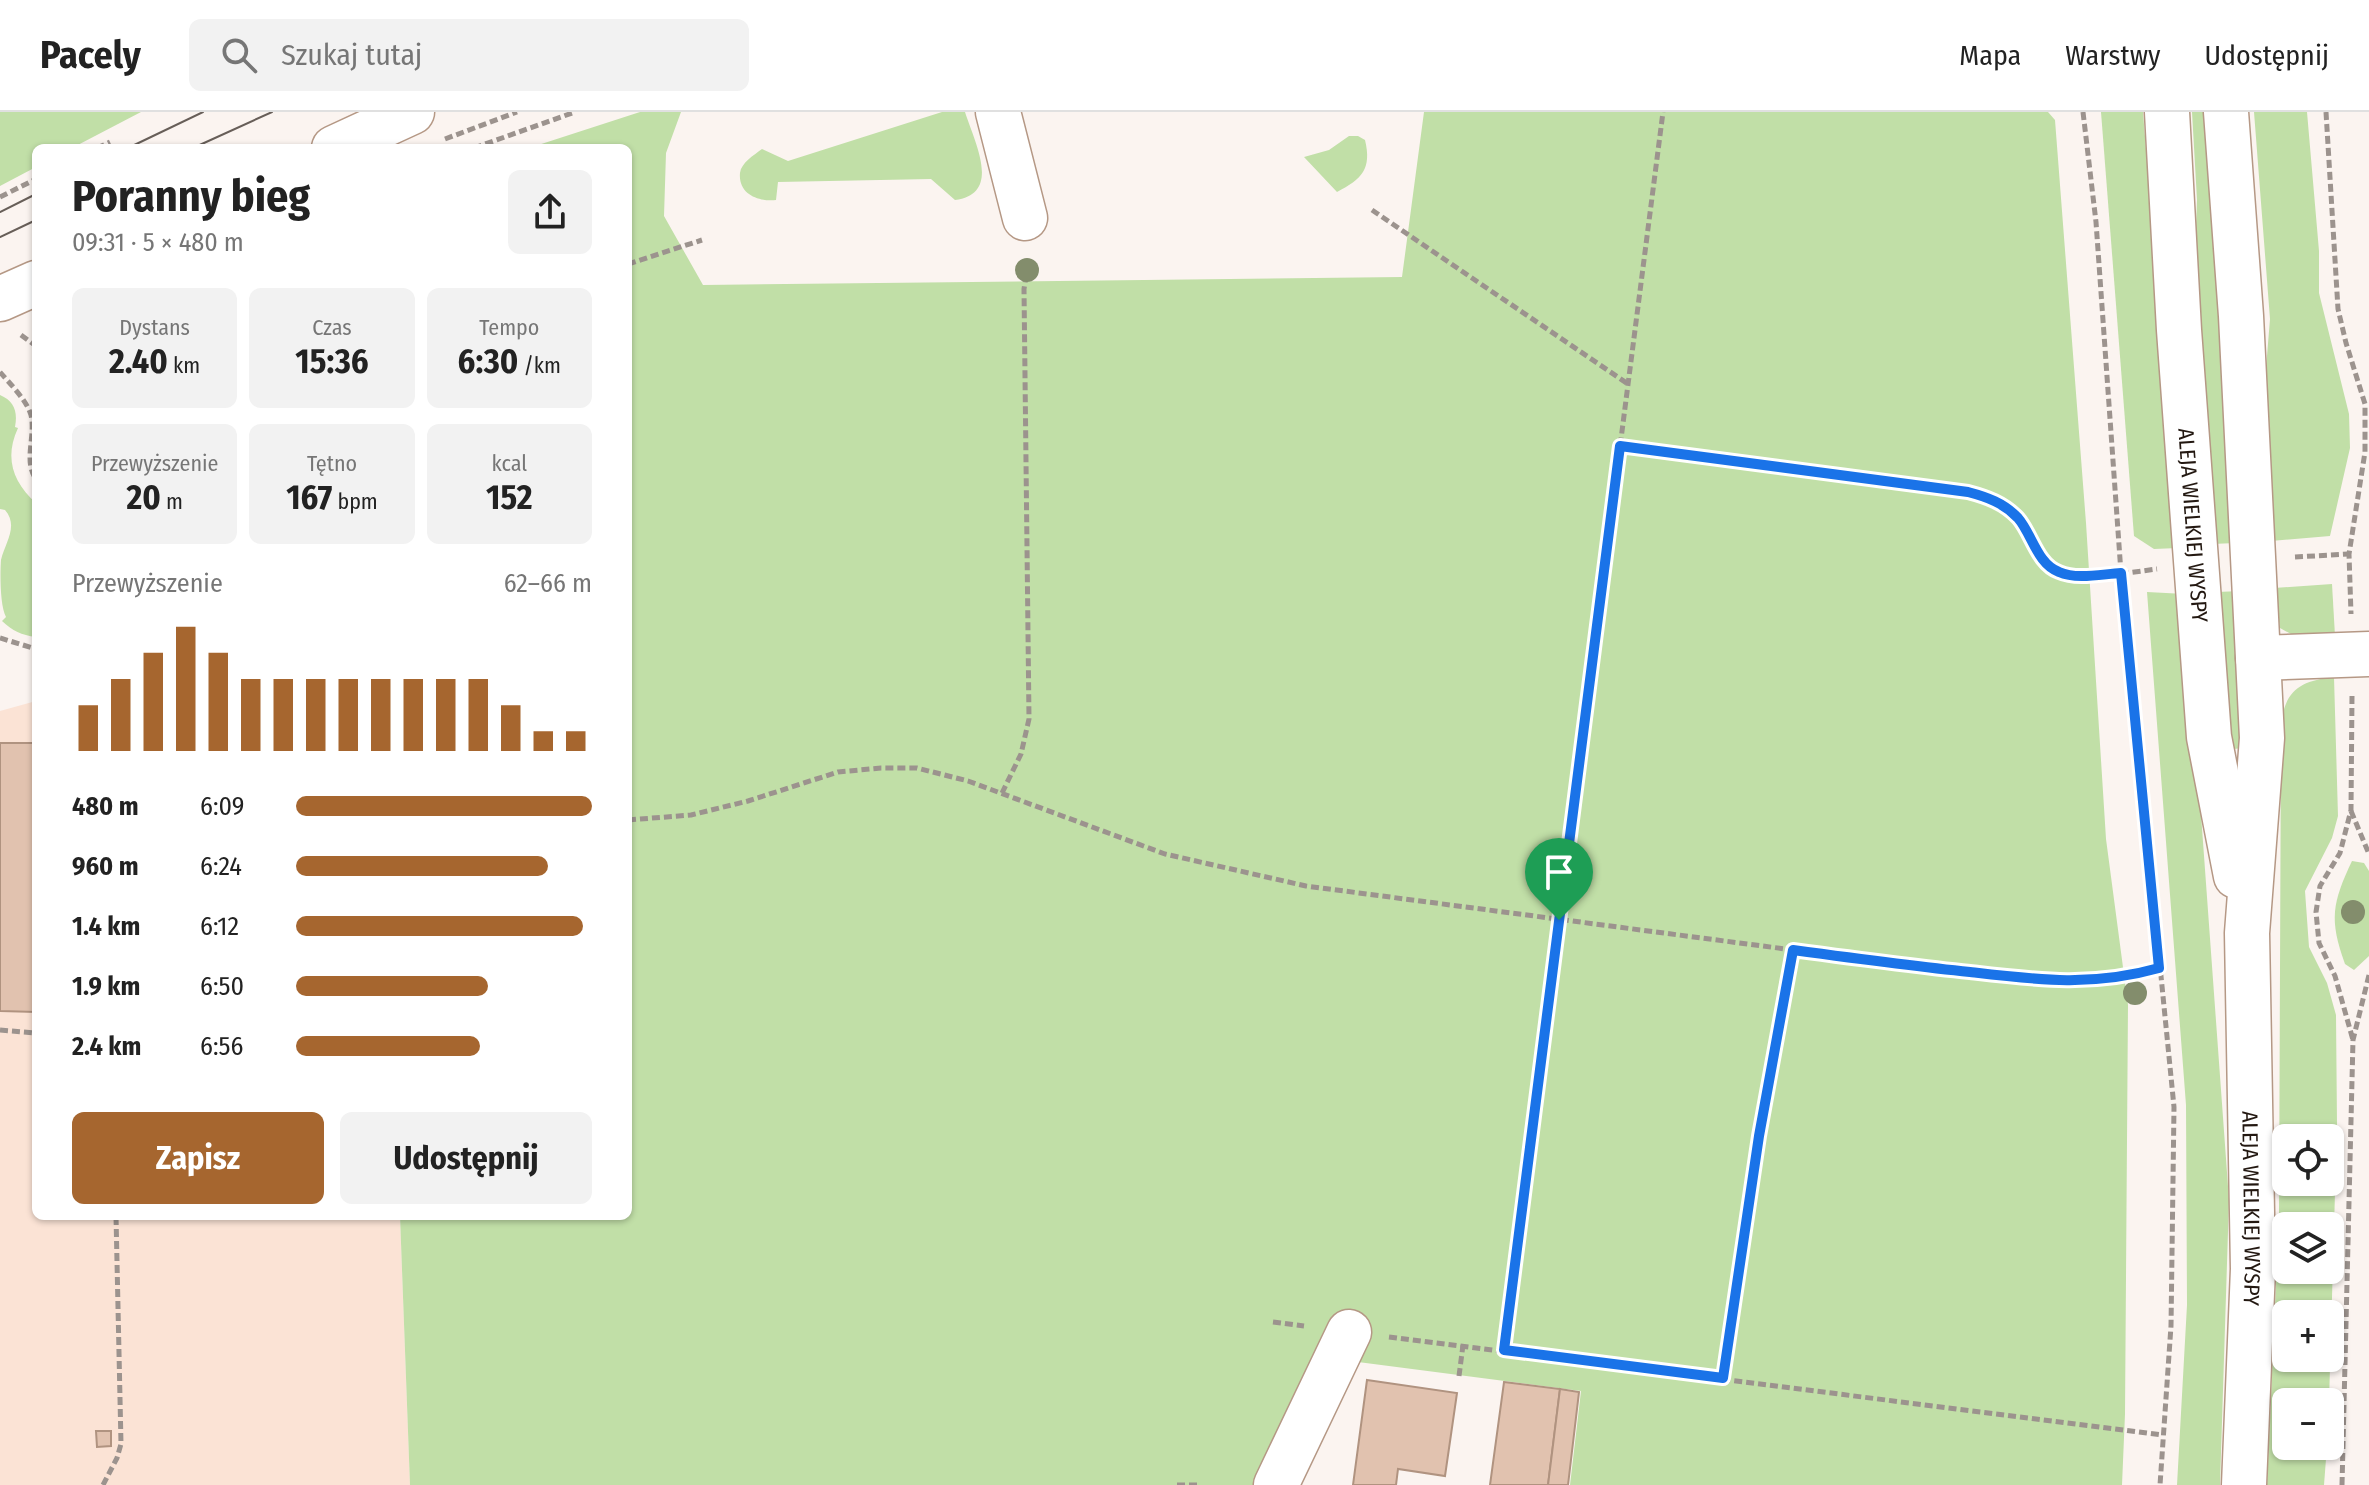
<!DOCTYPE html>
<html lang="pl">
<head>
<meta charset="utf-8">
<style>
	:root { --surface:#fff; --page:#f2f2f2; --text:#222; --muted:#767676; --line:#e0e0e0; --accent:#a6662f }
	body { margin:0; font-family:"Fira Sans Condensed",sans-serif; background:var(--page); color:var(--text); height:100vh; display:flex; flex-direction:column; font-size:30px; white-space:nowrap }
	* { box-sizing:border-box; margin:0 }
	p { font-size:26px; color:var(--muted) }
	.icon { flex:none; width:44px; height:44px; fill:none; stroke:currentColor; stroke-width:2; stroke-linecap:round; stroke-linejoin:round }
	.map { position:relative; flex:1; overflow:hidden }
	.side { position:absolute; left:32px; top:32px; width:600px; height:1076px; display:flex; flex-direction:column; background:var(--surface); border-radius:12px; box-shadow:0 2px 6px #0004 }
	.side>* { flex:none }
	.buttons { position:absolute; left:2272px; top:1012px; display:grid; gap:16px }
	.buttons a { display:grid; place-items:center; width:72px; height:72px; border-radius:12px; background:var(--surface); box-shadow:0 2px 6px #0004; font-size:40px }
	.pin { position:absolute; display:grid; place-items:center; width:68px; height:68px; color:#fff; margin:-82px -34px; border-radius:50% 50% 50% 0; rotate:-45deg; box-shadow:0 0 8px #0007 }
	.pin .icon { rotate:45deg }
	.round { display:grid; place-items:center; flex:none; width:84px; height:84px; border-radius:12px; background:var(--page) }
	.overview { display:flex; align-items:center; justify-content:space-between; height:136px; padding:0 40px }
	h1 { font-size:44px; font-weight:700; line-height:60px }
	.stats { display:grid; grid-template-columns:repeat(3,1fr); gap:12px; height:136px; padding:8px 40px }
	.stats div { display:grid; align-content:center; border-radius:12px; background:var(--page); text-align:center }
	.stats b { font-size:34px; font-weight:700 }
	.stats small { font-size:22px; font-weight:400 }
	.stats p { font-size:22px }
	.chart { height:224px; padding:16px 40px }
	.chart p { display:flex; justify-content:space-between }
	.chart svg { width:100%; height:144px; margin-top:8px; stroke:var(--accent); stroke-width:6 }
	.action { display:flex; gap:16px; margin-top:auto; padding:16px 40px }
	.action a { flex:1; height:92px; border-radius:12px; background:var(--accent); color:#fff; font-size:32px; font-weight:700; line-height:92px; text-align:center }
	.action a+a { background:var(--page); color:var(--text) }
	ul { padding:0 40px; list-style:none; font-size:26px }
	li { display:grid; grid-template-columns:128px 96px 1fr; align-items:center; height:60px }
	li i { height:20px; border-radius:10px; background:var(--accent) }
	header { display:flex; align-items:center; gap:48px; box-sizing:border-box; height:112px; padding:0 40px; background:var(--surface); border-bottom:2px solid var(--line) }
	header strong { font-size:38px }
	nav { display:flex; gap:44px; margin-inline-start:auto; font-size:28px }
	.search { width:560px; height:72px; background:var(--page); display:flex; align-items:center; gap:20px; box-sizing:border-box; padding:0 28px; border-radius:12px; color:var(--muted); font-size:30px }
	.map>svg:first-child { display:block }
	.built { fill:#fbe3d5 }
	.green { fill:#c1dfa7; fill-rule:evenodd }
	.building { fill:#e1c2af; stroke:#b09380; stroke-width:2 }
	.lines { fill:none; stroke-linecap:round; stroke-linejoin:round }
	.minor-casing { stroke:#b59885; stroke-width:47 }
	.major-casing { stroke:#b59885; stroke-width:47 }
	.path { stroke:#9c938e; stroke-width:5; stroke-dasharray:8 4; stroke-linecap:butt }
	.minor { stroke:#fff; stroke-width:44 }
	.major { stroke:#fff; stroke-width:44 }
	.tram { stroke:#675e58; stroke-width:2 }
	.tree { fill:#838d6c }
	.route-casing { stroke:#fff; stroke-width:16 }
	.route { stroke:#1a73e8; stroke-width:10 }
	.labels { text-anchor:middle; stroke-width:6; stroke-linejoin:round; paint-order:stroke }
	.street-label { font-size:22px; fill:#231811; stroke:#fbf4f0 }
</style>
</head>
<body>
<header>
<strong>Pacely</strong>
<div class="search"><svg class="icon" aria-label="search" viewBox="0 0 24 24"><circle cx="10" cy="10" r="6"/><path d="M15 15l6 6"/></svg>Szukaj tutaj</div>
<nav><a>Mapa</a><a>Warstwy</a><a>Udostępnij</a></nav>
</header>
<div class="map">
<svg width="2369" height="1373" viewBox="0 0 2369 1373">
	<rect width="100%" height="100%" fill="#fbf4f0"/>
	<polygon class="built" points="36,589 36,1104 400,1104 410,1373 0,1373 0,599"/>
	<g class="green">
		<polygon points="0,0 141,0 72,36 36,36 36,55 0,74"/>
		<polygon points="640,0 681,0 666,41 664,104 703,173 1402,165 1424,0 2048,0 2055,8 2086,411 2106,727 2128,893 2125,1302 2122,1373 1570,1373 1581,1279 1358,1250 1300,1373 410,1373 400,1104 628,1104 628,36 529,36"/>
		<path d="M 942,0 L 965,0 C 974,29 1003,82 955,88 L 931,67 L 778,70 L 776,88 C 760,90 738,83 740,61 C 741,51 754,43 762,37 L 788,49 Z"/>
		<polygon points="2101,0 2143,0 2178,436 2154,437 2134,424"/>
		<polygon points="2192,0 2205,0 2236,431 2212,432 2194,171 2197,88"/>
		<polygon points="2254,0 2307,0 2319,139 2319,181 2349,302 2350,336 2330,424 2271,429 2263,293 2270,207"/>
		<path d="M 1349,24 L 1358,24 L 1365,28 C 1372,57 1362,67 1337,80 L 1304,45 L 1329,38 Z"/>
		<path d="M 0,283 C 14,289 18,299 15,315 L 18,316 C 4,346 13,370 36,391 L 36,525 C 21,523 13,519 2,509 L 6,505 C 0,494 0,462 1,448 C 5,431 19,414 5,398 L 0,397 Z"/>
		<polygon points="2332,472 2335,524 2300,527 2280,516 2274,476"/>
		<polygon points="2241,479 2242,636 2234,637 2229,632 2217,480"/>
		<polygon points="2147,480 2185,482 2229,1088 2220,1373 2177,1373 2187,1193 2186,993"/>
		<path d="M 2334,565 L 2338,704 L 2332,726 L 2305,779 L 2309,835 L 2327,871 L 2336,903 L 2337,1011 L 2329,1290 L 2286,1290 L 2286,1334 L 2327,1334 L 2324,1373 L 2267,1373 L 2279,1105 L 2281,613 C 2285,578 2300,569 2334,565 ZM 2286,1026 L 2330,1026 L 2330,1070 L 2286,1070 ZM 2286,1114 L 2330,1114 L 2330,1158 L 2286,1158 ZM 2286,1202 L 2330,1202 L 2330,1246 L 2286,1246 Z"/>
		<path d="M 2352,749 L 2364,751 L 2369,759 L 2369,844 L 2354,858 L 2345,852 C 2329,808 2332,791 2352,749 Z"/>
	</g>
	<g class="building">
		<polygon points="0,631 36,631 36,900 0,899"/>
		<polygon points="1367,1268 1457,1281 1445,1364 1398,1357 1396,1373 1353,1373"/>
		<polygon points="1504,1270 1560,1277 1548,1373 1490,1373"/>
		<polygon points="1560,1277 1579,1280 1568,1373 1548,1373"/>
		<polygon points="96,1319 111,1319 111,1334 97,1335"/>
	</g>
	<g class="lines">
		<defs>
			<g id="minor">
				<polyline points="998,0 1025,106"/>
				<polyline points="2258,546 2369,542"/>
				<polyline points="1276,1373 1349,1220"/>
			</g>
			<g id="major">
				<path id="s1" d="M 2167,0 L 2179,218 L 2209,625 L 2236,764"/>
				<path id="s2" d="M 2226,0 L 2241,204 L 2262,626 L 2247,821 L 2253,1157 L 2244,1373"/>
				<polyline points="334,36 412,0"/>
				<polyline points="0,187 36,171"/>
			</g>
		</defs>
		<use href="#minor" class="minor-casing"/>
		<use href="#major" class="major-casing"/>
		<g class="path">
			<polyline points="2083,0 2096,110 2121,461 2174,995 2171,1214 2160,1373"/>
			<polyline points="2326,0 2338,197 2346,231 2365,292 2365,340 2349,442 2351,502"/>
			<polyline points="445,27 517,0"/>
			<polyline points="97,36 110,30"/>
			<polyline points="474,36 575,0"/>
			<polyline points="0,85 36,67"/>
			<polyline points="1372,98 1628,272"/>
			<polyline points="628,152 702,128"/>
			<polyline points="21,223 36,234"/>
			<path d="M 0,260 C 10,272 26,287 31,303 C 36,324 23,349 36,367"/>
			<path d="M 1620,334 L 1968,380 C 1987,385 2004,390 2018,405 C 2032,421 2037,451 2058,460 C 2081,470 2131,460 2157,457"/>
			<polyline points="2295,445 2349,442"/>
			<polyline points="0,526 36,537"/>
			<polyline points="2352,584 2351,698 2340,741 2320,774 2316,800 2319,831 2335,864 2353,928"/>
			<polyline points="1002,681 1021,642 1029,607 1024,177 1029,147"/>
			<polyline points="2351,699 2369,742"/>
			<polyline points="628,708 691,703 748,689 838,660 881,656 917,656 968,669 1165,742 1306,774 1793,838 2046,868 2099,869 2128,865 2159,856"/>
			<polyline points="0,918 36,921"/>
			<polyline points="1273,1210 1304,1214"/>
			<polyline points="1389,1225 2162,1323"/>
			<polyline points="1504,1238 1663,0"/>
			<polyline points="1459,1264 1463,1233"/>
			<polyline points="1723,1266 1759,1024 1793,838"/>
			<polyline points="103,1373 117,1346 121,1332 116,1104"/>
			<polyline points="1177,1373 1198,1373"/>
			<polyline points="2342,1373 2353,928 2369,863"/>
		</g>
		<use href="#minor" class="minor"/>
		<use href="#major" class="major"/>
		<g class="tram">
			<polyline points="128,36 203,0"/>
			<polyline points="193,36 272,0"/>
			<polyline points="0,100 36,82"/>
			<polyline points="0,125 36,108"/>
		</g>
	</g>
	<g class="tree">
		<circle cx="1027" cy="158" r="12"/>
		<circle cx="2353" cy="800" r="12"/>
		<circle cx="2135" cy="881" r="12"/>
	</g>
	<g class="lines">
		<defs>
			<path id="route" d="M 1620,334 L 1968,380 C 1987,385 2004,391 2018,406 C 2032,422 2037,452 2059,460 C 2077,468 2102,462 2121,461 L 2159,856 C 2092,875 2038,868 1970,860 C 1911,854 1852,846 1793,838 L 1759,1024 L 1723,1266 L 1504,1238 Z"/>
		</defs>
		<use href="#route" class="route-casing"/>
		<use href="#route" class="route"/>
	</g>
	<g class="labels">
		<g class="street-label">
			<text dy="8" stroke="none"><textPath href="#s1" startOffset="414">ALEJA WIELKIEJ WYSPY</textPath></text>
			<text dy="8" stroke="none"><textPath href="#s2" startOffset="1098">ALEJA WIELKIEJ WYSPY</textPath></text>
		</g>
	</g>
</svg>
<div class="buttons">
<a><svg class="icon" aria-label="locate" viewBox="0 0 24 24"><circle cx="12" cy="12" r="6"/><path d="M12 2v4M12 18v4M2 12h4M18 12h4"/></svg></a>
<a><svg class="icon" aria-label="layers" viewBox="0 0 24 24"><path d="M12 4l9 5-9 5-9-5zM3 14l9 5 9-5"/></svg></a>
<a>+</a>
<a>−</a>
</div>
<div class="pin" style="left:1559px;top:808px;background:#1e9e55"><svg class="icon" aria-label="arrive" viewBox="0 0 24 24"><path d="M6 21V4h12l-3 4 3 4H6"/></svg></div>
<section class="side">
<div class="overview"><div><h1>Poranny bieg</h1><p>09:31 · 5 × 480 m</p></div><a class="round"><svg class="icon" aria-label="share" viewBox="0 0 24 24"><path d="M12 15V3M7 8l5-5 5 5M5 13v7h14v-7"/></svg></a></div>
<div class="stats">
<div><p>Dystans</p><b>2.40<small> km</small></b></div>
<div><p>Czas</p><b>15:36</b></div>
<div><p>Tempo</p><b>6:30<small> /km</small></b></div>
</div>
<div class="stats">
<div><p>Przewyższenie</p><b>20<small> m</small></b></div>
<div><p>Tętno</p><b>167<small> bpm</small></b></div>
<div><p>kcal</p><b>152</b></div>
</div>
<div class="chart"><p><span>Przewyższenie</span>62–66 m</p>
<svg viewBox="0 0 160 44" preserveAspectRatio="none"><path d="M5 44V30M15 44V22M25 44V14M35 44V6M45 44V14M55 44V22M65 44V22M75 44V22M85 44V22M95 44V22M105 44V22M115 44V22M125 44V22M135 44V30M145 44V38M155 44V38"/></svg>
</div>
<ul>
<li><b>480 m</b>6:09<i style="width:100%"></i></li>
<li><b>960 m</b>6:24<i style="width:85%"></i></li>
<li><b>1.4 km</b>6:12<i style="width:97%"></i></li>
<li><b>1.9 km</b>6:50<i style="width:65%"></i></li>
<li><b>2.4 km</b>6:56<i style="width:62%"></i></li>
</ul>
<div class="action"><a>Zapisz</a><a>Udostępnij</a></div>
</section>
</div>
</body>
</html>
